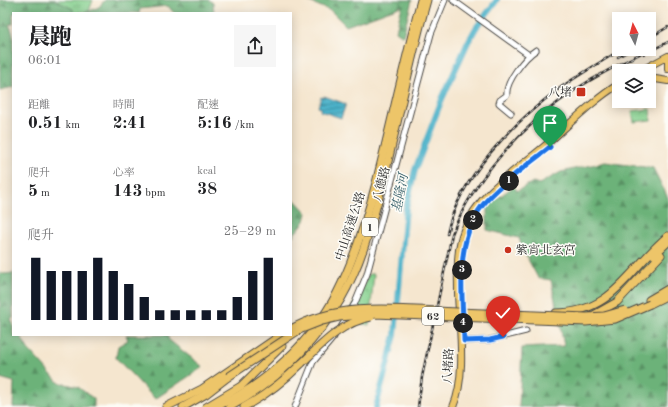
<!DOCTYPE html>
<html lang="zh-TW">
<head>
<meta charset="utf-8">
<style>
	:root { --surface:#fff; --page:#f6f6f6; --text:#202124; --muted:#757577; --accent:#111827 }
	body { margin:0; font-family:"Old Standard TT","Noto Serif TC",serif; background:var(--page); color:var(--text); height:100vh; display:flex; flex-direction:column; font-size:15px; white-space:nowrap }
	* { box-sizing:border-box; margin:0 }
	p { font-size:13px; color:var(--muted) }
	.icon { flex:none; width:22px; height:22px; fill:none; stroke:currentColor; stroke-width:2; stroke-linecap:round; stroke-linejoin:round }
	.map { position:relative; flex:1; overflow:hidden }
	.side { position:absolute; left:12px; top:12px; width:280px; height:324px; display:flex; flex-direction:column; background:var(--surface); border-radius:0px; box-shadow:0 2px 10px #0003 }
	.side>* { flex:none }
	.needle { width:26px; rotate:354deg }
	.fabs { position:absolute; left:612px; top:12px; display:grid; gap:8px }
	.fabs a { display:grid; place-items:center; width:44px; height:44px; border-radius:0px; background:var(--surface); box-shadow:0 2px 10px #0003; font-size:20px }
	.pin { position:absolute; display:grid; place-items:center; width:34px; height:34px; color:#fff; margin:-41px -17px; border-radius:50% 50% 50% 0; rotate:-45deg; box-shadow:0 0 4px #0007 }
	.pin .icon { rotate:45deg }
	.km { position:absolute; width:20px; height:20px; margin:-10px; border-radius:50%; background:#222; color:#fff; font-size:11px; line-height:20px; text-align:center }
	.round { display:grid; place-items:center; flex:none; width:42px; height:42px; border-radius:0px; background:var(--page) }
	.summary { display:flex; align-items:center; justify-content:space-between; height:68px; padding:0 16px }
	h1 { font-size:22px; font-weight:800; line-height:30px }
	.metrics { display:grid; grid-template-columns:repeat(3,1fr); gap:6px; height:68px; padding:4px 16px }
	.metrics div { display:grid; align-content:center }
	.metrics b { font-size:17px; font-weight:800 }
	.metrics small { font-size:11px; font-weight:400 }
	.metrics p { font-size:11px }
	.chart { height:112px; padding:8px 16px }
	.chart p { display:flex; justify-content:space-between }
	.chart svg { width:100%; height:72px; margin-top:4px; stroke:var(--accent); stroke-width:6 }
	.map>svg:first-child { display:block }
	.grass { fill:url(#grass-tufts); stroke:#587e5c }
	.forest { fill:url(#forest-firs); stroke:#4c6e52 }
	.park { fill:url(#park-crowns); stroke:#587e5c }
	.water { fill:url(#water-rules); stroke:#3a6e7a }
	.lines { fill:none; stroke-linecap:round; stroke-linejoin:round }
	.river { stroke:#49b0c8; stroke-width:6 }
	.minor-casing { stroke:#494744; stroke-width:7 }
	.major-casing { stroke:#494744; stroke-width:8 }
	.highway-casing { stroke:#494744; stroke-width:9 }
	.minor { stroke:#fff; stroke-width:5 }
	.major { stroke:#edc569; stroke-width:6 }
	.highway { stroke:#edc569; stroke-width:7 }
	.rail-casing { stroke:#2b2b2b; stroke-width:2.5 }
	.rail { stroke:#fdfcf7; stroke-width:1; stroke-dasharray:3; stroke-linecap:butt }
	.highway-bridge-casing { stroke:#494744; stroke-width:9; stroke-linecap:butt }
	.highway-bridge { stroke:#edc569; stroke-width:7 }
	.route-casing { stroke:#fff; stroke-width:8 }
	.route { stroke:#1a73e8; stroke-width:5 }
	.poi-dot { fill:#c8321e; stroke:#fdfcf7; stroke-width:1.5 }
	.labels { text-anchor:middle; stroke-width:3; stroke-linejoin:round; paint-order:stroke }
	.shield { fill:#fdfcf7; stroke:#6a6a68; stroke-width:1 }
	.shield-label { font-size:11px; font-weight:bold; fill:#2b2b2b }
	.poi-label { font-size:12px; fill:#2b2b2b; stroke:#fdfcf7; text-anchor:end }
	.street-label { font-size:12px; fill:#2b2b2b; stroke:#fdfcf7 }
	.water-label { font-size:13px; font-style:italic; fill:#37606a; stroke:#fdfcf7 }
</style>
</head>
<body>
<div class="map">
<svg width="668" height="407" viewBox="0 0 668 407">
	<defs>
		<pattern id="grass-tufts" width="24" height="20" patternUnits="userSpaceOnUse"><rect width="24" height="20" fill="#85d08e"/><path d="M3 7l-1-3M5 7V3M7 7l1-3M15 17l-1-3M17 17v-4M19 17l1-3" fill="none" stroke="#6da974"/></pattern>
		<pattern id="forest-firs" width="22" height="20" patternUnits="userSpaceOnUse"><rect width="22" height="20" fill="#6cb279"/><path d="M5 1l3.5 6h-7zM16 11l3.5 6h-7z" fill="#599163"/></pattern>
		<pattern id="park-crowns" width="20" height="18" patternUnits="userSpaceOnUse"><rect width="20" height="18" fill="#85d08e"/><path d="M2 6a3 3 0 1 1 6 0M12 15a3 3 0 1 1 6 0" fill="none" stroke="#6da974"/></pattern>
		<pattern id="water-rules" width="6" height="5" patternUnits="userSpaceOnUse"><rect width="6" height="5" fill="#49b0c8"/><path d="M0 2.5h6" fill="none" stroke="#3d8fa3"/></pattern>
	</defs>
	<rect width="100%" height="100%" fill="#fdfcf7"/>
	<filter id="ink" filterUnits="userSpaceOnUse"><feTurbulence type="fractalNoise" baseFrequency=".025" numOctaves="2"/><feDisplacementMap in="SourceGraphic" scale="8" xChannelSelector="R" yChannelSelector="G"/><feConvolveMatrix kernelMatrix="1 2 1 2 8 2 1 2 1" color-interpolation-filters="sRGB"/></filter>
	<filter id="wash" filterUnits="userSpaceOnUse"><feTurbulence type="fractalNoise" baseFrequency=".012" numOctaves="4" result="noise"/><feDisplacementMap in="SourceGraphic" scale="16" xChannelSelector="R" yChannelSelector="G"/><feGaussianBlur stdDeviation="0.9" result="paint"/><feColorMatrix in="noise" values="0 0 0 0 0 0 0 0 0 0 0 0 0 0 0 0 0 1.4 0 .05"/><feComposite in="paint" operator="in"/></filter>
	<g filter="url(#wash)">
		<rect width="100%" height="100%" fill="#f5e6cf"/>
		<polygon class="grass" points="23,0 93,0 89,11 73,13 72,9"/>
		<g class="forest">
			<polygon points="0,0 55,0 73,9 73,13 13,13 13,24 9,24 13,34 13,87 0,90"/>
			<polygon points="105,0 209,0 213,3 214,13 174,13 168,6 140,9 139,13 85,13 99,7"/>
			<polygon points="305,0 412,0 403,36 396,31 402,6 346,26 331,11"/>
			<polygon points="605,162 653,168 668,198 668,407 519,407 522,348 564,346 551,280 538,278 523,250 519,238 487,230 487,206 514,186 517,191 533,182 539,184 561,172"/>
			<polygon points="291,196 307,213 305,221 291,238 291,226 295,217 291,213"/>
			<polygon points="0,273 5,274 13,273 13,318 11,320 13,324 13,335 20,335 28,349 58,382 78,387 94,399 94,407 13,407 14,382 0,378"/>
			<polygon points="126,335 167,335 169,340 203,367 155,399 116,358 118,346 128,340"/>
		</g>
		<g class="park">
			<polygon points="650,109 651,120 634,122 632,111"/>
			<polygon points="369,274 374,274 369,325 345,321"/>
		</g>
		<polygon class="water" points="324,96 346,104 341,118 320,111 321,108 318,107 321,97 324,98"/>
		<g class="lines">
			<polyline class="river" points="376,407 395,335 406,207 415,170 442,99 468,42 476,28 497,0"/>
		</g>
	</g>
	<g filter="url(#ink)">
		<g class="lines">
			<defs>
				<g id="minor">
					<polyline points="453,0 529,55"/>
					<path d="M 511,113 L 499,103 L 500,100 L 507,95 C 505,82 525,57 536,50"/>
					<polyline points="340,329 355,303 367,274 431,34 445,0"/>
					<polyline points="464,341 489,340 526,331"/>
					<polyline points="295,407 313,362 334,337"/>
				</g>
				<g id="major">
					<polyline points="668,57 668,69"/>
					<polyline points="640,71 668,56"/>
					<polyline points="649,78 668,81"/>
					<path d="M 453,407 C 467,375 459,327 458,293 C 458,272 456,250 464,230 C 479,192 517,170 547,144 C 571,123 592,101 619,84"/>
				</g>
				<g id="highway">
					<polyline points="654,255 668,242"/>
					<polyline points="649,300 668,289"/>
					<polyline points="650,304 668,295"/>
					<path d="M 556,313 C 614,313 629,268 668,236"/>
					<polyline points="592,316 617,302 661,255"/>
					<polyline points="166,407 202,389 281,335"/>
					<polyline points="183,407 206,394 228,377"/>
					<polyline points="206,407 241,386 282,346"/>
					<path d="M 215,407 C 265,386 312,341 337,293 C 355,258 367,218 377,179 C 392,120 405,59 421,0"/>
					<path d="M 230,407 C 277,381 314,345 341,299 C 362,263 372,222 383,182 C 398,122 410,60 427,0"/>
					<path d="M 244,407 C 266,395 284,381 302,363"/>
				</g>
			</defs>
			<use href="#minor" class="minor-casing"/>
			<use href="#major" class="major-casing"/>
			<use href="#highway" class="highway-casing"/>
			<use href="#minor" class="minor"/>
			<use href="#major" class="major"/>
			<use href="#highway" class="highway"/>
			<defs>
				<g id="rail">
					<polyline points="649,38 668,27"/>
					<polyline points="644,54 668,42"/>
					<polyline points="618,57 632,49"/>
					<path d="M 447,234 C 458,178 515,121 560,88 C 580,74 601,62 622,49"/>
					<path d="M 418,407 L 422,377 L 452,234 C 474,177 522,127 572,92 C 596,75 623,63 649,49"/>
				</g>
			</defs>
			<use href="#rail" class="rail-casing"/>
			<use href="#rail" class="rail"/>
			<defs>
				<g id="highway-bridge">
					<path d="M 291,329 C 342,300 402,310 458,312 C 501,314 544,315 587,317 L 604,316 L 625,310"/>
					<path d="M 302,363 C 322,344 342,322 371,317"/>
					<polyline points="228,377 299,330 322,321 339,317 374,314 586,322 615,319 650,304"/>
				</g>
			</defs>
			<use href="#highway-bridge" class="highway-bridge-casing"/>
			<use href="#highway-bridge" class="highway-bridge"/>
		</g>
	</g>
	<g class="lines" filter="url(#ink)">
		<defs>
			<path id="route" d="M 503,337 L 490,340 L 464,341 C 463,294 452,238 487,200 C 505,180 529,164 550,147"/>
		</defs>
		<use href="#route" class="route-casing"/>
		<use href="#route" class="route"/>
	</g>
	<g class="poi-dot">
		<rect x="576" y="87" width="10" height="10" rx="2"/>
		<circle cx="508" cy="250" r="4"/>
	</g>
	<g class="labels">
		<g class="shield">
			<rect x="362" y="218" width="16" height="18" rx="3"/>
			<rect x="422" y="307" width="22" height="18" rx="3"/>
		</g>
		<g class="shield-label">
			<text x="370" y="231">1</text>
			<text x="433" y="320">62</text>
		</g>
		<g class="poi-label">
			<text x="572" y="96">八堵</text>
			<text x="516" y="254" text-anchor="start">紫宵北玄宮</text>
		</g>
		<g class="street-label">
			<text transform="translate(381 184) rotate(-75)" y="4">八德路</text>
			<text transform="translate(350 226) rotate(-72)" y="4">中山高速公路</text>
			<text transform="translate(448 366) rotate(-87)" y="4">八堵路</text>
		</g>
		<g class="water-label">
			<text transform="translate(399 193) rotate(-79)" y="5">基隆河</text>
		</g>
	</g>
</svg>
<div class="fabs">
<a><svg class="needle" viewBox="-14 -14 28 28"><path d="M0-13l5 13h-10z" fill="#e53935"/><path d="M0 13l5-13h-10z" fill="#757577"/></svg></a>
<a><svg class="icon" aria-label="layers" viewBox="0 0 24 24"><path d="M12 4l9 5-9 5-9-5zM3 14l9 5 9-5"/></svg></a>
</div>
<div class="pin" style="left:550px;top:147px;background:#1e9e55"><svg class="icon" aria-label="arrive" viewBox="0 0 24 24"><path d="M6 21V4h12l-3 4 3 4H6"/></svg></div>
<div class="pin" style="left:503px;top:337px;background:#d93025"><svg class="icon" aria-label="check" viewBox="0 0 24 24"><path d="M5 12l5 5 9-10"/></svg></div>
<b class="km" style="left:509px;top:181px">1</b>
<b class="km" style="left:473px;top:220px">2</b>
<b class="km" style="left:462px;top:270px">3</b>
<b class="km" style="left:463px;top:323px">4</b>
<section class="side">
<div class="summary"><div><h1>晨跑</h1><p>06:01</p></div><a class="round"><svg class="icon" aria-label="share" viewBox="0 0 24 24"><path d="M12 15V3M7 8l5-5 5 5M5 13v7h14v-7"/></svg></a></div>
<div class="metrics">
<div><p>距離</p><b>0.51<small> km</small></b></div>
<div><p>時間</p><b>2:41</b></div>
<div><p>配速</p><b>5:16<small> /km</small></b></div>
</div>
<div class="metrics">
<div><p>爬升</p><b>5<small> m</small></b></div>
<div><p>心率</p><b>143<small> bpm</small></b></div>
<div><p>kcal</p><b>38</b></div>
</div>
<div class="chart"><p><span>爬升</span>25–29 m</p>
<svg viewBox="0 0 160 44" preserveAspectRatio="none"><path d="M5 44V6M15 44V14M25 44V14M35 44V14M45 44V6M55 44V14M65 44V22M75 44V30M85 44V38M95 44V38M105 44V38M115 44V38M125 44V38M135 44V30M145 44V14M155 44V6"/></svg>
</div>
</section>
</div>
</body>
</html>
